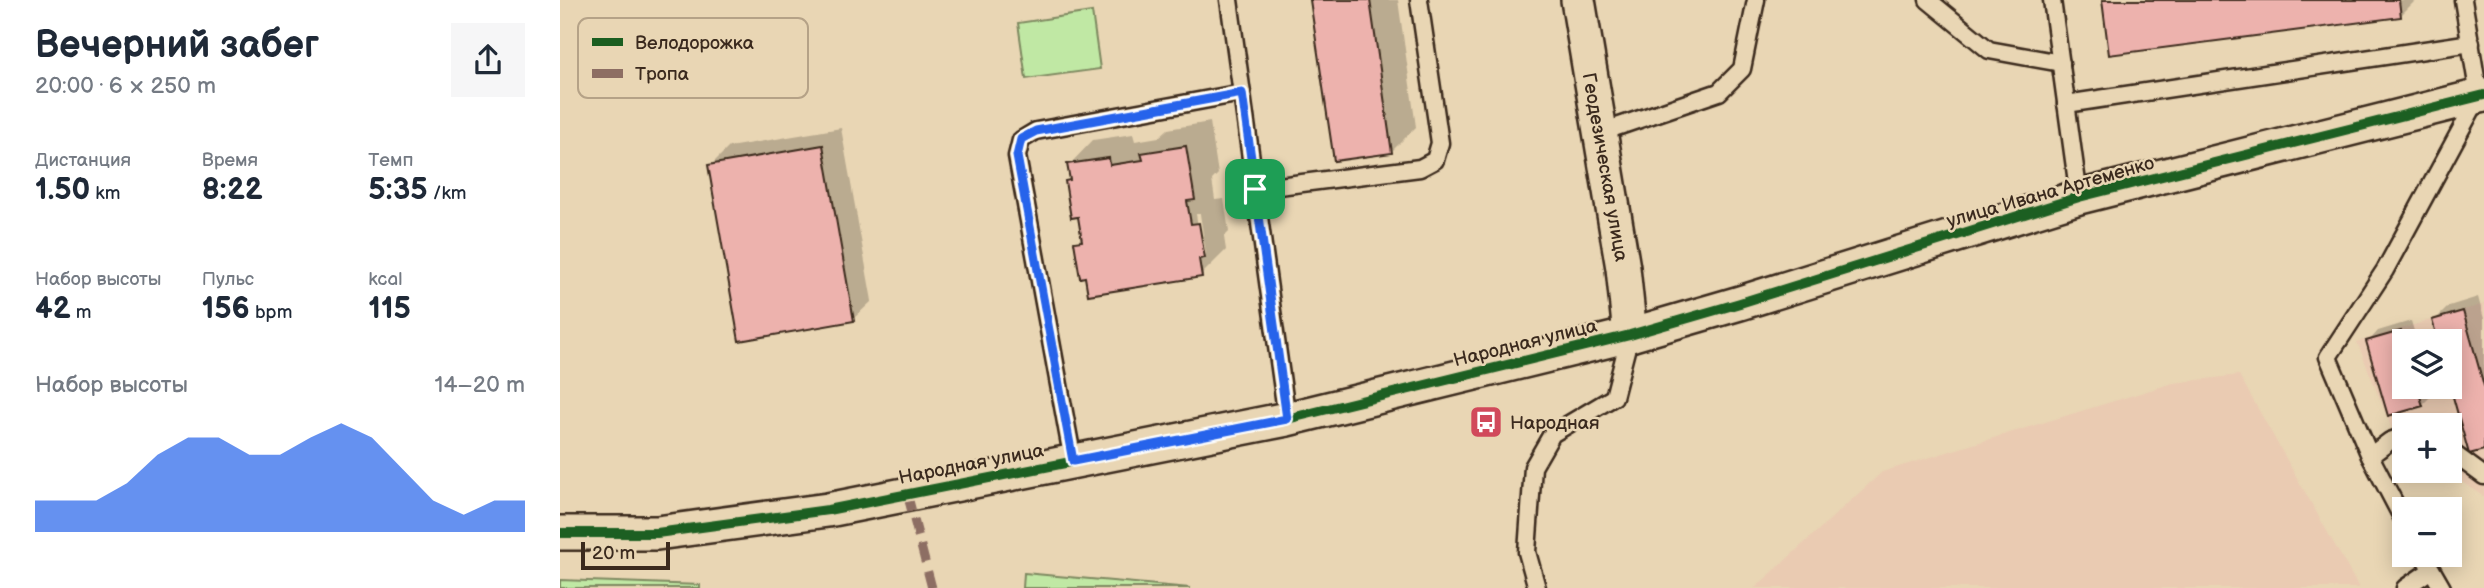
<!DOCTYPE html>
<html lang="ru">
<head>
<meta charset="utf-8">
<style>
	:root { --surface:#fff; --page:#f6f6f7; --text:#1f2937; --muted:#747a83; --accent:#2563eb }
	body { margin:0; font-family:"Balsamiq Sans",sans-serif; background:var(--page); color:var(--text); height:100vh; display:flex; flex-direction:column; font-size:26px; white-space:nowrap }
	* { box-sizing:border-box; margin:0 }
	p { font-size:23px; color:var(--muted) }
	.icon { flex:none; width:38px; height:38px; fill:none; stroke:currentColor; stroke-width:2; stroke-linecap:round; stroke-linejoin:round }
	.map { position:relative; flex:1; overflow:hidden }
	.side { display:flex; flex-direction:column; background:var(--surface); width:560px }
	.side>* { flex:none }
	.tools { position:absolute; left:1832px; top:329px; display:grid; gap:14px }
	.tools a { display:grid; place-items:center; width:70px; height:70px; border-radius:0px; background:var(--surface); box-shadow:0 4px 18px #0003; font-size:35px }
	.scale { position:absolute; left:21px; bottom:18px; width:89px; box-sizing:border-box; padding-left:7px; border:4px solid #3b2a1e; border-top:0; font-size:19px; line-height:24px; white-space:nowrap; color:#3b2a1e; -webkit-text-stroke:5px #e9d6b4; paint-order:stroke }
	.pin { position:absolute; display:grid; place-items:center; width:60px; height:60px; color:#fff; margin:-30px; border-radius:14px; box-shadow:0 4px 10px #0006 }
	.round { display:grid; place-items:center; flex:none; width:74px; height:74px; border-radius:0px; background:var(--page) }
	.headline { display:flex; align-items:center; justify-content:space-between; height:119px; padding:0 35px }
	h1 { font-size:38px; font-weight:700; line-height:52px }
	.metrics { display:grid; grid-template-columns:repeat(3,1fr); gap:10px; height:119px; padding:7px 35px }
	.metrics div { display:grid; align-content:center }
	.metrics b { font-size:30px; font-weight:700 }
	.metrics small { font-size:19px; font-weight:400 }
	.metrics p { font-size:19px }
	.chart { height:196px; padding:14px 35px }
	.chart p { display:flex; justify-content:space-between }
	.chart svg { width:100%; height:126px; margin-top:7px; fill:var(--accent); opacity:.7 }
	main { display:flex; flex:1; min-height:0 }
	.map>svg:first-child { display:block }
	.built { fill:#eacbb2; fill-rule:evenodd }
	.green { fill:#c0e8a4; stroke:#7e8961; stroke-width:2 }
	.shadow { fill:#0003; fill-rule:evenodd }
	.building { fill:#edb2ad; stroke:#3b2a1e; stroke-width:2 }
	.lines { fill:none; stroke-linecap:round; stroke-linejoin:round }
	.lane-casing { stroke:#3b2a1e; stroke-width:21 }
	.street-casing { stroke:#3b2a1e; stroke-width:38 }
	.lane { stroke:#e9d6b4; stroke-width:16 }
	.street { stroke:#e9d6b4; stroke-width:33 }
	.quiet { stroke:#8d6e63; stroke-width:9; stroke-dasharray:18 9; stroke-linecap:butt }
	.cycleway-casing { stroke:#e9d6b4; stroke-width:15 }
	.cycleway { stroke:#1b5e20; stroke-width:10 }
	.route-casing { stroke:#fff; stroke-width:14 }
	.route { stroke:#2563eb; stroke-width:9 }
	.labels { text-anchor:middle; stroke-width:5; stroke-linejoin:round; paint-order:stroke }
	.street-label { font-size:19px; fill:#3b2a1e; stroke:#e9d6b4 }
	.poi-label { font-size:19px; fill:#3b2a1e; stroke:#e9d6b4; text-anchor:start }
	.key { fill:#e9d6b4; stroke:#b5a287; stroke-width:2 }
	.key-label { font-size:19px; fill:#3b2a1e }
</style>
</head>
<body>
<main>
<section class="side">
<div class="headline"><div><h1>Вечерний забег</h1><p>20:00 · 6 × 250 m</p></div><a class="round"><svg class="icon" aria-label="share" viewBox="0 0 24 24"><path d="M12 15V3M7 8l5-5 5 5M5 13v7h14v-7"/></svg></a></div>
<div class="metrics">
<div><p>Дистанция</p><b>1.50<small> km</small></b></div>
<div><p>Время</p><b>8:22</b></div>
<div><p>Темп</p><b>5:35<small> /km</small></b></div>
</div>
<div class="metrics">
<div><p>Набор высоты</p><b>42<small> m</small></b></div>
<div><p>Пульс</p><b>156<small> bpm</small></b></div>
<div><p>kcal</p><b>115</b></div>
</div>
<div class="chart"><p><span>Набор высоты</span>14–20 m</p>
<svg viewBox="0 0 160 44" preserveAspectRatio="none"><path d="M0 44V33L10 33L20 33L30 27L40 17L50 11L60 11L70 17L80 17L90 11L100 6L110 11L120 22L130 33L140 38L150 33L160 33V44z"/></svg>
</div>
</section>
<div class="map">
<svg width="1924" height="588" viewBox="0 0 1924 588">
	<rect width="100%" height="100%" fill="#e9d6b4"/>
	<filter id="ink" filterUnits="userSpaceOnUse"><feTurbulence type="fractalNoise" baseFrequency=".0143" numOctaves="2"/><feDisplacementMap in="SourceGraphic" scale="14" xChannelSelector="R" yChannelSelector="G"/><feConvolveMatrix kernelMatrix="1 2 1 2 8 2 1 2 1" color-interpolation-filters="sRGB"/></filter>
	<g filter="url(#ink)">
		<g class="built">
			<path d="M 1924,304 L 1924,497 L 1886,471 L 1890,471 L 1890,425 L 1844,425 L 1844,442 L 1834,434 L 1797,342 ZM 1844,341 L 1890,341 L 1890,387 L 1844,387 Z"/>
			<polygon points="1679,375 1799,588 1195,588 1322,472 1613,383"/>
		</g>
		<g class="green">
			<polygon points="532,12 540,69 466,79 458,23"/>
			<polygon points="464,573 630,588 463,588"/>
			<polygon points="0,580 140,585 140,588 0,588"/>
		</g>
		<g class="shadow">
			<polygon points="752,0 838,0 856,127 832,151"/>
			<polygon points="1543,0 1856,0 1841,15"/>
			<path d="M 650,122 L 658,174 L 652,180 L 655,200 L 664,199 L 669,232 L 664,237 L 666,250 L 641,275 L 516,243 L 523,236 L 519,215 L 507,182 L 511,178 L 509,165 L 533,140 L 573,134 L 575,141 L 599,137 L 608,129 ZM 636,214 L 640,214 L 646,254 L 643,258 Z"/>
			<polygon points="281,128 312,301 293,319 150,166 169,147"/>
			<polygon points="1918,297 1924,319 1924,448 1890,379 1890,341 1879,341 1874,321 1889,306"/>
			<polygon points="1851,321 1857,341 1844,341 1844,387 1871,387 1873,394 1862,405 1829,414 1808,342 1818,331"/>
		</g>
		<g class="building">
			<polygon points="750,0 810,0 832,153 774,161"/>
			<polygon points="1542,0 1839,0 1841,17 1549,55"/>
			<polygon points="263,145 294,321 179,341 148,165"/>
			<polygon points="626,146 635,200 627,201 631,224 639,223 645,258 639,259 642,277 528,295 525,277 520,278 514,242 522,241 518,217 511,218 505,181 510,180 507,164 549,158 550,165 583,160 581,153"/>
			<polygon points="1903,311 1924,386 1924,450 1909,454 1890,386 1890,341 1878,341 1872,320"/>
			<polygon points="1841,331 1844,343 1844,387 1857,387 1863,406 1828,416 1806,341"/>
		</g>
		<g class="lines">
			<defs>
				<g id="lane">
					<polyline points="669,0 727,419"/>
					<polyline points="1368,0 1429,50 1501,63"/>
					<polyline points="1492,0 1519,197"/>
					<polyline points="1506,104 1911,43"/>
					<polyline points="1039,133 1159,92 1182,69 1196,0"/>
					<polyline points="695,189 860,168 875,160 880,143 859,0"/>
					<polyline points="1890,451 1924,476"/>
					<polyline points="1810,456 1830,441 1844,436"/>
					<polyline points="513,461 457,156 461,140 476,131 682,93"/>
					<polyline points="1844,521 1810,456 1768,357 1825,270 1919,96 1903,0"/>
					<polyline points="1863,555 1882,588"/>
					<polyline points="977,588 967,552 973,467 992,434 1054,397 1070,335"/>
					<polyline points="1845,588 1871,570"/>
				</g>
				<g id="street">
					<polyline points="1018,0 1063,268 1070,335"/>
					<polyline points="0,533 97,533 268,510 727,419 1070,335 1180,303 1519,197 1924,95"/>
				</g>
			</defs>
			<use href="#lane" class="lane-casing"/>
			<use href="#street" class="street-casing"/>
			<use href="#lane" class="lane"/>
			<use href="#street" class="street"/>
			<polyline class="quiet" points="347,493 372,588"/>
			<defs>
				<polyline id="cycleway" points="0,533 97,533 268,510 727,419 1070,335 1180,303 1519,197 1924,95"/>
			</defs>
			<use href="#cycleway" class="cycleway-casing"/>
			<use href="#cycleway" class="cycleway"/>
		</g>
	</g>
	<g class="lines" filter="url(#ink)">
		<defs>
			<polygon id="route" points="682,93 727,419 513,461 457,156 461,139 476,131"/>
		</defs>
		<use href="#route" class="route-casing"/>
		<use href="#route" class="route"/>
	</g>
	<defs>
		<symbol id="bus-square" viewBox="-11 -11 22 22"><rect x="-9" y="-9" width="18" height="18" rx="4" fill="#d1495b" stroke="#e9d6b4"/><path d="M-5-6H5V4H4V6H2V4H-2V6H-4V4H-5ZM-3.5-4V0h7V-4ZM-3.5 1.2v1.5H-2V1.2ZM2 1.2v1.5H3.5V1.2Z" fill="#fff"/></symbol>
	</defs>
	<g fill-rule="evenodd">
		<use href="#bus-square" x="907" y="403" width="38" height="38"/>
	</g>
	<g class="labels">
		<g class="street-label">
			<text transform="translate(1046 167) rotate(80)" y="7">Геодезическая улица</text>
			<text transform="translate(1490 191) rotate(-16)" y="7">улица Ивана Артеменко</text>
			<text transform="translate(965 342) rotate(-14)" y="7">Народная улица</text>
			<text transform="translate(411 463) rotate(-11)" y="7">Народная улица</text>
		</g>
		<g class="poi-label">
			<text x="950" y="429">Народная</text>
		</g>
	</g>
	<rect x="18" y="18" width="230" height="80" rx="10" class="key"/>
	<rect x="32" y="38" width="31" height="8" fill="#1b5e20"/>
	<rect x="32" y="69" width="31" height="9" fill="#8d6e63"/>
	<g class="key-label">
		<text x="75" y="49">Велодорожка</text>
		<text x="75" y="80">Тропа</text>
	</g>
</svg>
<div class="tools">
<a><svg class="icon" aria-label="layers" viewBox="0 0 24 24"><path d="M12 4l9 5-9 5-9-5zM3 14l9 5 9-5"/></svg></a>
<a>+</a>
<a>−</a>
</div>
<div class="scale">20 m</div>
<div class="pin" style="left:695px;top:189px;background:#1e9e55"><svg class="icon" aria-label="arrive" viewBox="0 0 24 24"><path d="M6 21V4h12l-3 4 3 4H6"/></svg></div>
</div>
</main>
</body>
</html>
